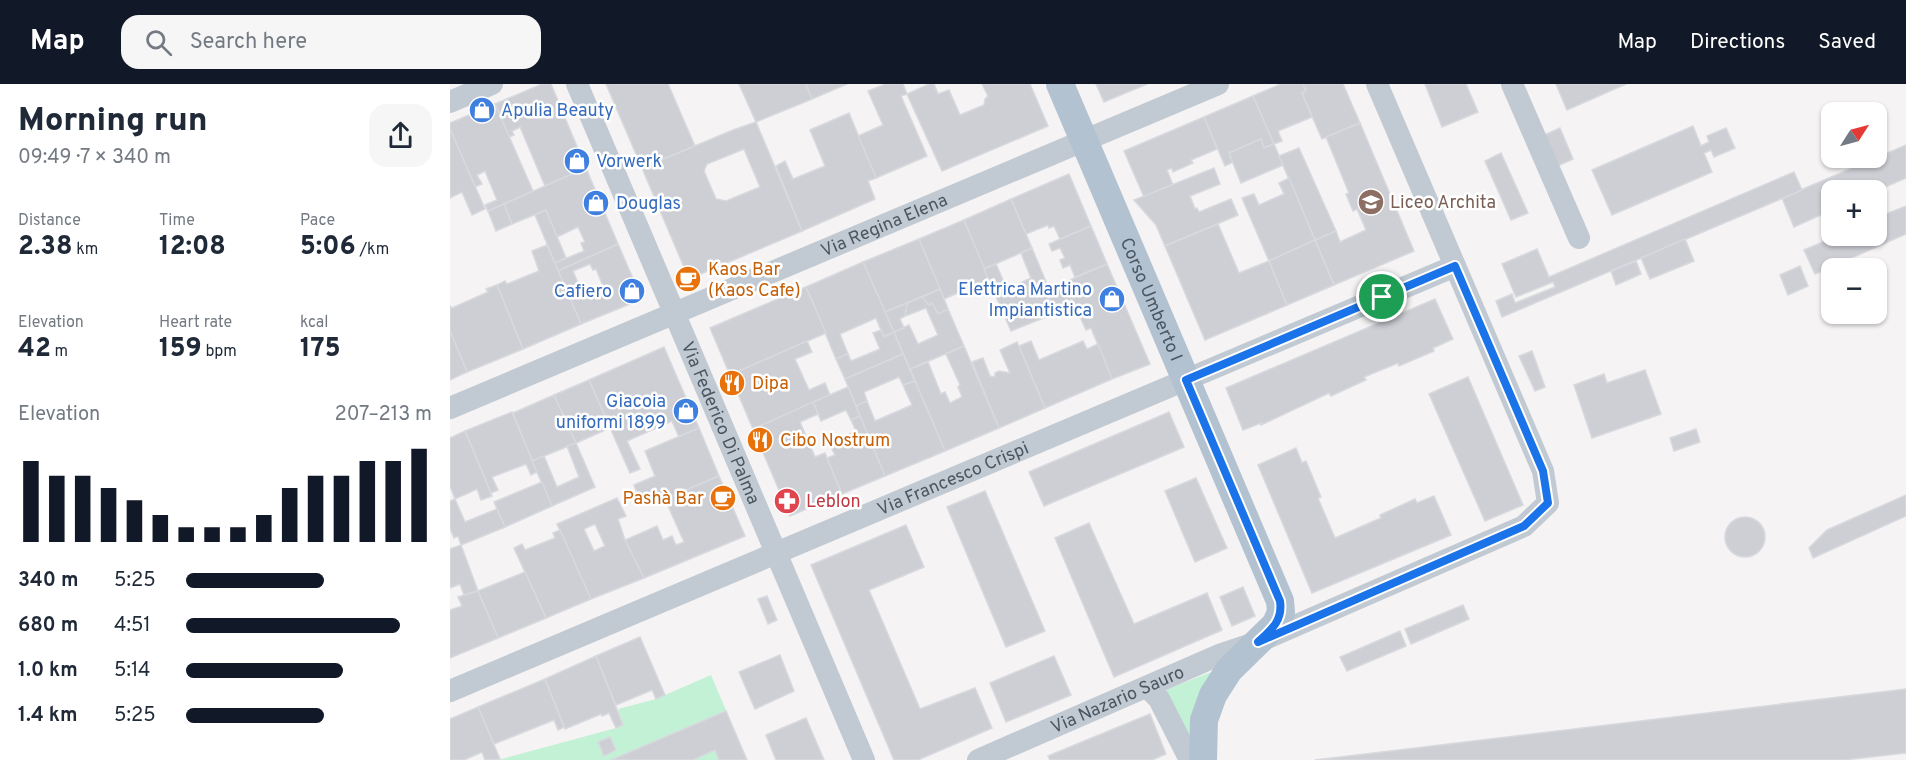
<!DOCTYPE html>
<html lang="en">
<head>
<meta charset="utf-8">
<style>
	:root { --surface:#fff; --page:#f6f6f7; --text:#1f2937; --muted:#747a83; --accent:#111827 }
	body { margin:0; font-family:Overpass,sans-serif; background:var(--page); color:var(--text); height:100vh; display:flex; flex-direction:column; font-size:22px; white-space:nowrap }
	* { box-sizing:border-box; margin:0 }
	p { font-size:20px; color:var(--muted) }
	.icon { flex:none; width:33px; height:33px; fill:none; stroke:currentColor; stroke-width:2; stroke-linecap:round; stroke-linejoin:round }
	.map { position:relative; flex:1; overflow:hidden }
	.sheet { display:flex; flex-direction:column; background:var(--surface); width:450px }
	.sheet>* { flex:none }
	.needle { width:39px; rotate:54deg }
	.tools { position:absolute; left:1371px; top:18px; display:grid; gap:12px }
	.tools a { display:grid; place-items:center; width:66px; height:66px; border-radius:12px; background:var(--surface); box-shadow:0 2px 4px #0004; font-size:30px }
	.pin { position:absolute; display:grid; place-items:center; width:51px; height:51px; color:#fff; margin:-26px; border:3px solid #fff; border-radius:50%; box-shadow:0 2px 6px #0007 }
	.round { display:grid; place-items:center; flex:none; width:63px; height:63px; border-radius:18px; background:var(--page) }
	.overview { display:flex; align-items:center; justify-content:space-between; height:102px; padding:0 18px }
	h1 { font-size:33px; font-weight:800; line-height:45px }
	.metrics { display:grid; grid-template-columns:repeat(3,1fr); gap:9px; height:102px; padding:6px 18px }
	.metrics div { display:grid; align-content:center }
	.metrics b { font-size:26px; font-weight:800 }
	.metrics small { font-size:16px; font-weight:400 }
	.metrics p { font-size:16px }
	.chart { height:168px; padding:12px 18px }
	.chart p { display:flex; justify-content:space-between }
	.chart svg { width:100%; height:108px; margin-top:6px; stroke:var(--accent); stroke-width:6 }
	ul { padding:0 18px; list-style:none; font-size:20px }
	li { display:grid; grid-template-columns:96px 72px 1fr; align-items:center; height:45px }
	li i { height:15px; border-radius:8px; background:var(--accent) }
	header { display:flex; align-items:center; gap:36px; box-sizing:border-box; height:84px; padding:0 30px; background:var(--accent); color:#fff }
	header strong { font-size:28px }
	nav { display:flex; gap:33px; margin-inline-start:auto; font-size:21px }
	.search { width:420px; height:54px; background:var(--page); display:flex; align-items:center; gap:15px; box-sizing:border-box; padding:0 21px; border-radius:18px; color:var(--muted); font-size:22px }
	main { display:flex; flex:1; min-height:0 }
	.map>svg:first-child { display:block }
	.green { fill:#c3f1d5 }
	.building { fill:#cdcfd5; stroke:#d7d9de; stroke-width:1.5; fill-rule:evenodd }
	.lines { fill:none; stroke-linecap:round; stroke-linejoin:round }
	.minor { stroke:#c1cad2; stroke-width:22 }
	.major { stroke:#b3c2d1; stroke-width:28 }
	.route-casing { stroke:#fff; stroke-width:12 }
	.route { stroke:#1a73e8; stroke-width:8 }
	.labels { text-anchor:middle; stroke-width:5; stroke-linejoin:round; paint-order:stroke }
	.shop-label { font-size:18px; fill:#366cbe; stroke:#fff; text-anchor:start }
	.education-label { font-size:18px; fill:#785e54; stroke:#fff; text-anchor:start }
	.street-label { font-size:18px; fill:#4a5661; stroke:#fff }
	.food-label { font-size:18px; fill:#c56008; stroke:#fff; text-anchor:start }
	.health-label { font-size:18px; fill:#be3a42; stroke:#fff; text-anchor:start }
</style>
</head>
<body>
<header>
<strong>Map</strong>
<div class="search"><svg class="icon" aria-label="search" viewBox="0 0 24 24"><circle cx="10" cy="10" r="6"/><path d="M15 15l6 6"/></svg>Search here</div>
<nav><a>Map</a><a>Directions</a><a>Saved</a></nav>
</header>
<main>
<section class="sheet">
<div class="overview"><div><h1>Morning run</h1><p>09:49 · 7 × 340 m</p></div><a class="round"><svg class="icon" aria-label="share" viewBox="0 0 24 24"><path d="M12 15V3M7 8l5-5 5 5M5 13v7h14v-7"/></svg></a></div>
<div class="metrics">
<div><p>Distance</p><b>2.38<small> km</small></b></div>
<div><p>Time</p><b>12:08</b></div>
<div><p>Pace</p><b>5:06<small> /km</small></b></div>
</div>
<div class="metrics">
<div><p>Elevation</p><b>42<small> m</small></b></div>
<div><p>Heart rate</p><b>159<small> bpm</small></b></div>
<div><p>kcal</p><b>175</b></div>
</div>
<div class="chart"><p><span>Elevation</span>207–213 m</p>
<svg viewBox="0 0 160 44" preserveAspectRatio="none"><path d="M5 44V11M15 44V17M25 44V17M35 44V22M45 44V27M55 44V33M65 44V38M75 44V38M85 44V38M95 44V33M105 44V22M115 44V17M125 44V17M135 44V11M145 44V11M155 44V6"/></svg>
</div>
<ul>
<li><b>340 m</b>5:25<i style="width:56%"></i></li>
<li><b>680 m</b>4:51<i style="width:87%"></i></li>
<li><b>1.0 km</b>5:14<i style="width:64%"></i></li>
<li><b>1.4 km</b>5:25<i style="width:56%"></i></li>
</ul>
</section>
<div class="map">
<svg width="1456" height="676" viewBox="0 0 1456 676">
	<rect width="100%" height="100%" fill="#f5f3f3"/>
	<g class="green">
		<polygon points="764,587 744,660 712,607"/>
		<polygon points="261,591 297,676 48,676 166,644 173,641 168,625 206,615"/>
	</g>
	<g class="building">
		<polygon points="92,0 101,0 136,84 95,102 70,43 62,47 64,51 59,53 45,20"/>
		<polygon points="156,0 218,0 245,62 192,84"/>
		<polygon points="289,0 356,0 362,15 306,38"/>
		<polygon points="356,0 397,0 362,15"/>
		<polygon points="436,0 453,0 457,10 451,12 477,72 426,94 408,52 433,41 418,7"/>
		<polygon points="479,0 484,0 488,10 499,6 510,31 534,21 535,15 538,12 532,0 580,0 598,42 492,87 457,10"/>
		<polygon points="646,0 697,0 654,18"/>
		<polygon points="831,0 853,0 856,7 852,9 862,33 828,47 832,57 824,60 803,12"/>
		<polygon points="853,0 893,0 910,39 872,55 852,9 856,7"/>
		<polygon points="975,0 1016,0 1028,28 992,43"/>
		<polygon points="1106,0 1176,0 1117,26"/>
		<polygon points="803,12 824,60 814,64 811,55 779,69 783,78 775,82 754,33"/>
		<polygon points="45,20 83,107 38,127 35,121 47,116 35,87 27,91 32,100 25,103 0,45 0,39"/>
		<polygon points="399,29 426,94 418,97 425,115 352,147 326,82 335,77 343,95 375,82 360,46"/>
		<polygon points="754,33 767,65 741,76 743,79 723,88 722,84 717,86 723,101 694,113 674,67"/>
		<path d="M 306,38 L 352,147 L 239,195 L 192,84 L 283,46 ZM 294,65 L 310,103 L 276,117 L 266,115 L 254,87 L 257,80 Z"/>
		<polygon points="910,39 964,167 884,201 865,156 886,147 890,158 916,146 907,125 903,127 896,110 899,109 876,53"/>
		<polygon points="1243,42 1251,62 1259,58 1257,52 1276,44 1285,64 1264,73 1261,66 1254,69 1262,88 1162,131 1142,86"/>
		<polygon points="1110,44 1123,75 1103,84 1090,53"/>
		<polygon points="0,45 35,125 22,131 12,108 0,114"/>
		<polygon points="811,55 814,64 824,60 833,81 791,99 779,69"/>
		<polygon points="1456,61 1456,94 1426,107 1382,106 1382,126 1344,143 1332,114"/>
		<polygon points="849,64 886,147 865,156 829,72"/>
		<polygon points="1051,69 1078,129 1061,136 1035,77"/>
		<polygon points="136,84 168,160 108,187 105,179 134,167 131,159 135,158 128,143 107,153 96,126 62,140 54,120"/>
		<polygon points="764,84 770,100 740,112 745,125 747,124 749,128 781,115 788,131 715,162 706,141 684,116"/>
		<polygon points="1344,88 1352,106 1052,233 1046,217 1062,210 1065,219 1105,203 1103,198 1066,213 1052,180 1087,165 1099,193"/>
		<polygon points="619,90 641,142 610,155 604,142 599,144 598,141 576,150 561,115"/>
		<polygon points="839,94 865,156 819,177 792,114 804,110 809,121 834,110 829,99"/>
		<polygon points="561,115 582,164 534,185 514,136"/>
		<polygon points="54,120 62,140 46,147 38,127"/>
		<polygon points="1456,122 1456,150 1365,190 1354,166 1387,152 1426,152 1426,134"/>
		<polygon points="96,126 116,174 105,179 85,131"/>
		<polygon points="514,136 539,195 494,215 469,155"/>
		<polygon points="768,140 789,189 819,177 837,221 755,256 715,162"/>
		<polygon points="641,142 657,180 625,193 620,181 613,184 610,176 615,174 610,164 602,167 599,160"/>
		<polygon points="469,155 490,205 435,228 413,178"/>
		<polygon points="1235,155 1244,177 1200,195 1191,174"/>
		<polygon points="865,156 884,201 837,221 819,177"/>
		<path d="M 168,160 L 192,215 L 131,240 L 108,187 ZM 140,180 L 143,186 L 146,185 L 153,202 L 133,211 L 123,187 Z"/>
		<polygon points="97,161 131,240 73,265 47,201 55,197 57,200 89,187 82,167"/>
		<polygon points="582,164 601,210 598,211 606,229 561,247 534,185 546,180 557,205 581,194 571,169"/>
		<polygon points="1186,177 1191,190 1166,201 1161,187"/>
		<polygon points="413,178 444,248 434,253 426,234 390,250 398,270 386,275 356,203"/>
		<polygon points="657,180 700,280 662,295 641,244 636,246 622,215 603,223 598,211 618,203 615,198"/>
		<polygon points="1350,182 1358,202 1338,211 1330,191"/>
		<polygon points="47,201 73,265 17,288 0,247 0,222 2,224 38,208 36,205"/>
		<polygon points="356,203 376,249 280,291 260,244"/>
		<polygon points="490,205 498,225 488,230 482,219 479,221 472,213"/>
		<polygon points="472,213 479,221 482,219 488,230 498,225 514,262 460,285 444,248 459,241 468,260 488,251 476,224 455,232 457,219"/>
		<polygon points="985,215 1003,255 983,264 984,267 949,282 948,279 914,293 916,296 881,312 879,309 811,341 811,339 793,346 776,304"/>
		<polygon points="457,219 455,232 450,235 454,244 444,248 435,228"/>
		<polygon points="431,246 434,253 444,248 453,270 395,295 386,275 398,270 401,277 430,265 423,249"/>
		<polygon points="0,247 17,288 0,296"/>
		<polygon points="357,257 362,268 345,275 359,306 375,299 380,311 303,345 280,291"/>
		<polygon points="581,257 589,276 633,257 637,265 648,260 662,295 595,324 569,262"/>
		<polygon points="567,258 595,324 549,344 522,278 533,274 540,292 545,293 545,289 549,287 560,289 550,266"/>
		<polygon points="514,262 549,344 495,367 460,285 478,278 491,310 495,308 500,319 512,313 508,303 510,301 496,270"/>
		<polygon points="214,263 249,344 229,353 222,337 177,357 190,385 180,389 139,296"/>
		<polygon points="1082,267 1095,303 1085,307 1069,272"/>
		<polygon points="453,270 465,297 453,301 449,293 414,308 417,317 406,322 395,295"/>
		<polygon points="1195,286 1211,330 1142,354 1124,301 1154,290 1157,299"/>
		<polygon points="1018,293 1073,421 1035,437 979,310"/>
		<polygon points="139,296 160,344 126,359 104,311"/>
		<polygon points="465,297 495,367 435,392 406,322 417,317 425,337 462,321 453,301"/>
		<polygon points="398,303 410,332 401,336 396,326 371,337 363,318"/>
		<polygon points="104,311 126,359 82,377 63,329"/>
		<polygon points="363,318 368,330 350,338 365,373 375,369 392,410 340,432 303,345"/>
		<polygon points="62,328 87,388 81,391 76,380 42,393 48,406 41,409 15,347"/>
		<polygon points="719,328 734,363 594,422 579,388"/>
		<polygon points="410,332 435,392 392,410 377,374 385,371 379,359 406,347 401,336"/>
		<polygon points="249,344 269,392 209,418 205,410 190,416 184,401 205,392 195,367"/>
		<polygon points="1246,345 1250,358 1224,367 1220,354"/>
		<polygon points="15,347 42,412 31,416 27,405 5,415 0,402 0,354"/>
		<polygon points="126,359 145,403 102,422 82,377 94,372 107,403 129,393 117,362"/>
		<polygon points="846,364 852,379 856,377 871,413 868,414 885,454 931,434 930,431 965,415 967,419 984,412 1001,451 862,509 808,381"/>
		<polygon points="269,392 295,452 194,494 175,456 207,442 213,456 222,452 226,461 234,458 215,415"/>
		<polygon points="746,394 777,464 745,478 715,407"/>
		<polygon points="92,398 102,422 55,443 44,418"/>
		<polygon points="535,407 595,547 556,563 497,423"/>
		<polygon points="1456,411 1456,432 1363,474 1359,464 1377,446"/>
		<path d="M 167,414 L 176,432 L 168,435 L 175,456 L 194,494 L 141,515 L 107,440 ZM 145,440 L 155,462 L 144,467 L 134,445 Z"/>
		<polygon points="5,415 15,438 47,425 55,443 11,461 8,452 4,454 0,444 0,417"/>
		<circle cx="1295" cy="453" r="20"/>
		<polygon points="639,439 684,540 757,509 772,546 664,593 605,454"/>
		<polygon points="456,441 474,483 419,506 470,625 525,604 542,644 468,676 444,676 361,481"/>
		<polygon points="110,446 141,515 96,534 64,464 72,460 75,466 105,454 103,449"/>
		<polygon points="11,461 28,507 14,511 10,500 0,504 0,465"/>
		<polygon points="75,488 96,534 48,554 28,507"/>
		<polygon points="793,503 805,532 782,542 770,513"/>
		<polygon points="28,507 48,554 0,574 0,526 12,522 8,513"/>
		<polygon points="317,512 327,536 318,540 308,515"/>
		<polygon points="1013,521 1019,535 961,560 955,545"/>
		<polygon points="950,547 956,562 897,587 890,573"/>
		<polygon points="190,553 215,611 206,615 202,606 166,621 146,572"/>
		<polygon points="330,571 344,607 305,625 289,588"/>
		<polygon points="146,572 173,641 166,644 159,629 152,632 151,630 115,645 95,595"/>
		<polygon points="604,572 621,611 556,638 540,599"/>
		<polygon points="95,595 114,643 108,646 104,636 44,660 28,623"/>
		<polygon points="1456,605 1456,669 1394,676 865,676"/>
		<polygon points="28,623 50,675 35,676 32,668 14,676 0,676 0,635"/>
		<polygon points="276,627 297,676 269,676 265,666 243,676 161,676"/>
		<polygon points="700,630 716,670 702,676 600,676 598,672"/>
		<polygon points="356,634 374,676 326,676 316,651"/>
		<polygon points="160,653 166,666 154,672 148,658"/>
	</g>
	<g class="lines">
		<g class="minor">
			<path id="s1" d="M 127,0 L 414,676"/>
			<polyline points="1062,0 1129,154"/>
			<polyline points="0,18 42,0"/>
			<path id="s2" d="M 0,324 L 768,0"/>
			<polyline points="697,603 709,615 740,676"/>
			<path id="s3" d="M 0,607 L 1005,182"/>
			<path id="s4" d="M 528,676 L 769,571 L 808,558 L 1074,442 L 1098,419 L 1093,387 L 927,0"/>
		</g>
		<path class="major" id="s5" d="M 610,0 L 830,517 L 831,528 L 826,540 L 779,586 L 763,611 L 754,636 L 753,676"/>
	</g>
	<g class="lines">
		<defs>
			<path id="route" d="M 1005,182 L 1093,387 L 1098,419 L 1074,442 L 808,558 C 821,546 833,537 830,517 L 736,296 Z"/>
		</defs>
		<use href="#route" class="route-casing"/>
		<use href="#route" class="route"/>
	</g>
	<defs>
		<symbol id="shop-disc" viewBox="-11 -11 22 22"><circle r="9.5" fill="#3f7fe0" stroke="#fff"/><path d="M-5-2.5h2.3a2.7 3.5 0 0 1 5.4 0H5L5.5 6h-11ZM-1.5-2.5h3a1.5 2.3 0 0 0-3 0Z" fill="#fff"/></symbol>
		<symbol id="school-disc" viewBox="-11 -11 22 22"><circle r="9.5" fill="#8d6e63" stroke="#fff"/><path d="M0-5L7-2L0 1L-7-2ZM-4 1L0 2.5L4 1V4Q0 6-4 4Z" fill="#fff"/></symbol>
		<symbol id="cafe-disc" viewBox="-11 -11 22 22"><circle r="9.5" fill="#e8710a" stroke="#fff"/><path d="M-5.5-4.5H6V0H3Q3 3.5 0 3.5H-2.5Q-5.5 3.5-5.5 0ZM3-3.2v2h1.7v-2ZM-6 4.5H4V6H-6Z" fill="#fff"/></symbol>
		<symbol id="restaurant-disc" viewBox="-11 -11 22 22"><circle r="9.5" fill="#e8710a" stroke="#fff"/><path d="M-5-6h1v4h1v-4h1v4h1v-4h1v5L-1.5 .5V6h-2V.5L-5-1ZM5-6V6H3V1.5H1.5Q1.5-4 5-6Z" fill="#fff"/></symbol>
		<symbol id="pharmacy-disc" viewBox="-11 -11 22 22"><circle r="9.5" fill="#e0444e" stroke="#fff"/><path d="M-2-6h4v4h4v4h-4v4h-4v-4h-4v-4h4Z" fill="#fff"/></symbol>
	</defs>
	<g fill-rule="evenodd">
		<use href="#shop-disc" x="17" y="11" width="30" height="30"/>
		<use href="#shop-disc" x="112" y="62" width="30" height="30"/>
		<use href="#school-disc" x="906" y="103" width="30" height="30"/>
		<use href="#shop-disc" x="131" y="104" width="30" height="30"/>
		<use href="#cafe-disc" x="223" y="180" width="30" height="30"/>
		<use href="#shop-disc" x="167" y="192" width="30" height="30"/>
		<use href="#shop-disc" x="647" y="200" width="30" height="30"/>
		<use href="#restaurant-disc" x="267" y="284" width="30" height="30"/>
		<use href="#shop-disc" x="221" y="312" width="30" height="30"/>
		<use href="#restaurant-disc" x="295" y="341" width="30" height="30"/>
		<use href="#cafe-disc" x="258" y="399" width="30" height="30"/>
		<use href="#pharmacy-disc" x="322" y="402" width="30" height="30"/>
	</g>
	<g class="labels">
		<g class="shop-label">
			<text x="51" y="32">Apulia Beauty</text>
			<text x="146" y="83">Vorwerk</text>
			<text x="166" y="125">Douglas</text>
			<text x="642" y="211" text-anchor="end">Elettrica Martino<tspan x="642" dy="21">Impiantistica</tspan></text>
			<text x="162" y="213" text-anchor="end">Cafiero</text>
			<text x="216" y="323" text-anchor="end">Giacoia<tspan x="216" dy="21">uniformi 1899</tspan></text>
		</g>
		<g class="education-label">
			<text x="940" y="124">Liceo Archita</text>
		</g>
		<g class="street-label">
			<text dy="6" stroke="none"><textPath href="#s2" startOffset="471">Via Regina Elena</textPath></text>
			<text dy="6" stroke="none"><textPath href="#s5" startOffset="234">Corso Umberto I</textPath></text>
			<text dy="6" stroke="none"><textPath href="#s1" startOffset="368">Via Federico Di Palma</textPath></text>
			<text dy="6" stroke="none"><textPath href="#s3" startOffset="546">Via Francesco Crispi</textPath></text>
			<text dy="6" stroke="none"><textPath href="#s4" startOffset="152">Via Nazario Sauro</textPath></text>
		</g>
		<g class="food-label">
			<text x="258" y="191">Kaos Bar<tspan x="258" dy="21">(Kaos Cafe)</tspan></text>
			<text x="302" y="305">Dipa</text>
			<text x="330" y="362">Cibo Nostrum</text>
			<text x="254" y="420" text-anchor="end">Pashà Bar</text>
		</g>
		<g class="health-label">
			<text x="356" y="423">Leblon</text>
		</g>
	</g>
</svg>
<div class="tools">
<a><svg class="needle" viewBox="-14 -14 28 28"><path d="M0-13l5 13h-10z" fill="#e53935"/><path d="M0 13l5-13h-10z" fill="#747a83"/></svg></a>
<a>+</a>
<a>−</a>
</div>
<div class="pin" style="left:932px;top:213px;background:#1e9e55"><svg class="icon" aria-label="arrive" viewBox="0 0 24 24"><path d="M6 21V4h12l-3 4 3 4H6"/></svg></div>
</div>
</main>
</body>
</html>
